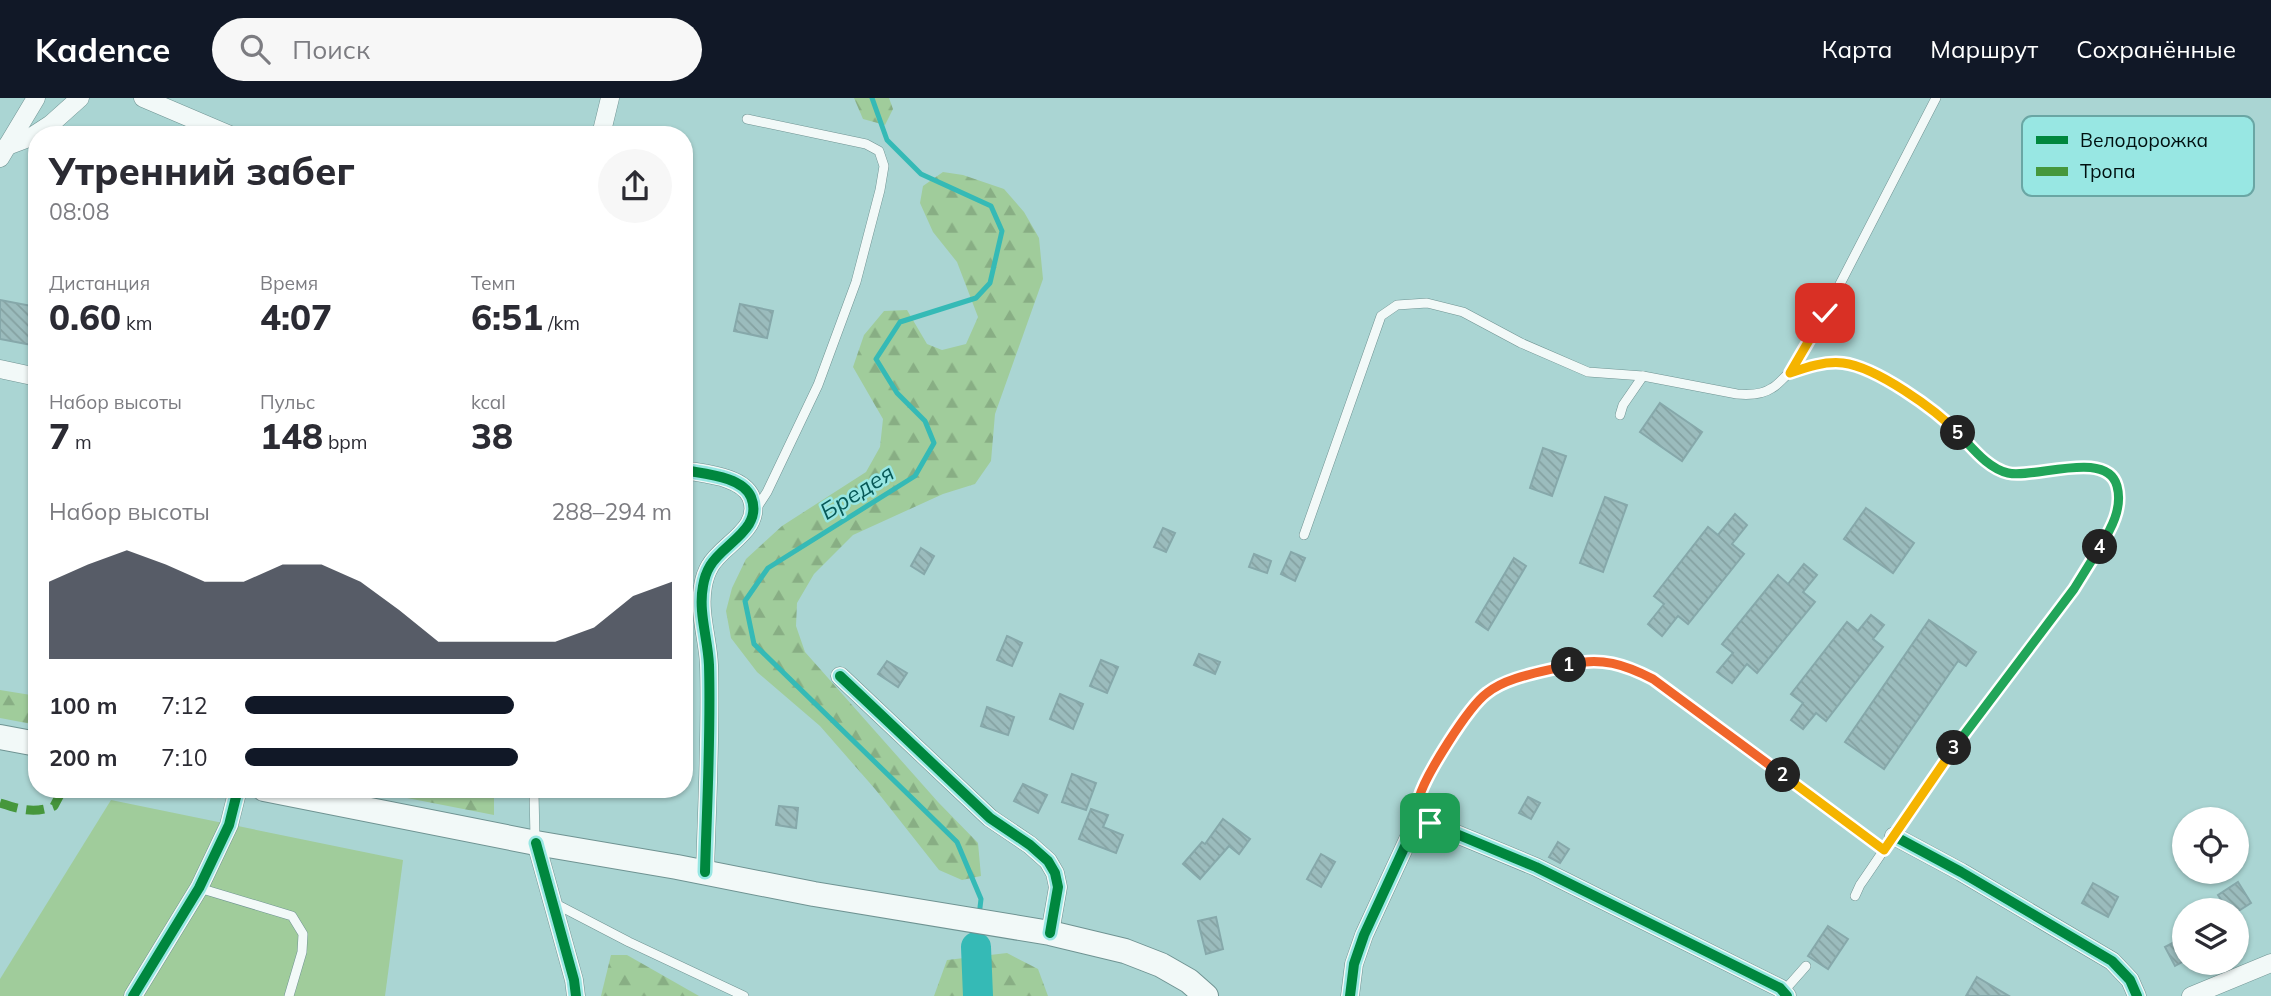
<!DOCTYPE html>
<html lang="ru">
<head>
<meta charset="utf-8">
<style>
	:root { --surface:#fff; --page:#f7f7f7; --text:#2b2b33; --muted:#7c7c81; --accent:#111827 }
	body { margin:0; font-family:Mulish,sans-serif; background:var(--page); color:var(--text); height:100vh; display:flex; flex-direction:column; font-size:26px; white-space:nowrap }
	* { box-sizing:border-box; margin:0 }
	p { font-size:23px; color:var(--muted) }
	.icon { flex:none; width:38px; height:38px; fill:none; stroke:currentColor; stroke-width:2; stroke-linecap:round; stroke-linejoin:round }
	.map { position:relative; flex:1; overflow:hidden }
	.panel { position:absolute; left:28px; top:28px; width:665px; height:672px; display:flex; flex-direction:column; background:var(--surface); border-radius:28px; box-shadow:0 2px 5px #0004 }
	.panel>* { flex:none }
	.buttons { position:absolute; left:2172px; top:709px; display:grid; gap:14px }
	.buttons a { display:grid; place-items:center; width:77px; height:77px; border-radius:50%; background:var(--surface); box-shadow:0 2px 5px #0004; font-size:35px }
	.pin { position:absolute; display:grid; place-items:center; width:60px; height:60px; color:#fff; margin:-30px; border-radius:14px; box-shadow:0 4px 10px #0006 }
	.km { position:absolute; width:35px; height:35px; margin:-18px; border-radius:50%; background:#222; color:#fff; font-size:19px; line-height:35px; text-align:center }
	.round { display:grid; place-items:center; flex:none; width:74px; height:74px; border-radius:37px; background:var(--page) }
	.overview { display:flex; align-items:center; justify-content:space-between; height:119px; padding:0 21px }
	h1 { font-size:38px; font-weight:800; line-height:52px }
	.stats { display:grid; grid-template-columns:repeat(3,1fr); gap:10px; height:119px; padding:7px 21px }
	.stats div { display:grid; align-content:center }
	.stats b { font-size:35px; font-weight:800 }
	.stats small { font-size:19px; font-weight:400 }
	.stats p { font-size:19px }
	.chart { height:196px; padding:14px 21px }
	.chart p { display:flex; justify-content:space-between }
	.chart svg { width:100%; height:126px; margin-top:7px; fill:var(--accent); opacity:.7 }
	ul { padding:0 21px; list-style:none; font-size:23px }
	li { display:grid; grid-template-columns:112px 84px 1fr; align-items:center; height:52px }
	li i { height:18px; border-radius:9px; background:var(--accent) }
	header { display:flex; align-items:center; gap:42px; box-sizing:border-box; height:98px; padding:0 35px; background:var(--accent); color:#fff }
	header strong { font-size:33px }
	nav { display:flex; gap:38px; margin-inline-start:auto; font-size:24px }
	.search { width:490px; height:63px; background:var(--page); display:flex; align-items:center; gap:18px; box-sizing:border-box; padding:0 24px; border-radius:38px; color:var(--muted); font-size:26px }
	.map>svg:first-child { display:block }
	.forest { fill:url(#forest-firs) }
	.garden { fill:#a0cc9b }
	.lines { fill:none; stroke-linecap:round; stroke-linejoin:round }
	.stream { stroke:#35bab6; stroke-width:5 }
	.river { stroke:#35bab6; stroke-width:30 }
	.building { fill:url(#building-back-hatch); stroke:#86a8aa; stroke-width:2 }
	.lane-casing { stroke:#6f9392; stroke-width:10 }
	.street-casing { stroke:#6f9392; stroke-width:19 }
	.secondary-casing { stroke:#6f9392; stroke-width:26 }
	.path { stroke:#c2cfce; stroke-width:2.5; stroke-dasharray:5 5; stroke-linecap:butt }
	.lane { stroke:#f2f9f8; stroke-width:9 }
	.street { stroke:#f2f9f8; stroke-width:18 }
	.secondary { stroke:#f2f9f8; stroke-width:24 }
	.quiet { stroke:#46973c; stroke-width:9; stroke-dasharray:18 9; stroke-linecap:butt }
	.cycleway-casing { stroke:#98e7e3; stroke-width:15 }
	.cycleway { stroke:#00873e; stroke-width:10 }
	.split-1-casing { stroke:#fff; stroke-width:14 }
	.split-2-casing { stroke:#fff; stroke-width:14 }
	.split-3-casing { stroke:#fff; stroke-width:14 }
	.split-4-casing { stroke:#fff; stroke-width:14 }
	.split-5-casing { stroke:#fff; stroke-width:14 }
	.split-6-casing { stroke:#fff; stroke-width:14 }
	.split-1 { stroke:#f0652b; stroke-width:9 }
	.split-2 { stroke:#f0652b; stroke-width:9 }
	.split-3 { stroke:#f5b400; stroke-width:9 }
	.split-4 { stroke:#22a559; stroke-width:9 }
	.split-5 { stroke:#22a559; stroke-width:9 }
	.split-6 { stroke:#f5b400; stroke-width:9 }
	.labels { text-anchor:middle; stroke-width:5; stroke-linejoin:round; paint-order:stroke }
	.water-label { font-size:23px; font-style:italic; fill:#075957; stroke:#98e7e3 }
	.key { fill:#98e7e3; stroke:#6aa6a4; stroke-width:2 }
	.key-label { font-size:19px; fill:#001010 }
</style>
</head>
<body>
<header>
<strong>Kadence</strong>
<div class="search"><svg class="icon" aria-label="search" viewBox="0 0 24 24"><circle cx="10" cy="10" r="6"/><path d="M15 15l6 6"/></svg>Поиск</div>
<nav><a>Карта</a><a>Маршрут</a><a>Сохранённые</a></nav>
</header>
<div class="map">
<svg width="2271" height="898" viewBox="0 0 2271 898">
	<defs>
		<pattern id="forest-firs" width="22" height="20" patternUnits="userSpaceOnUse" patternTransform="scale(1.75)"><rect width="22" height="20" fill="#a0cc9b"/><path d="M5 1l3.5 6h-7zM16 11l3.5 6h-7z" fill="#88ae84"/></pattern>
		<pattern id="building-back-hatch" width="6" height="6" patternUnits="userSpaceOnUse" patternTransform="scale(1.75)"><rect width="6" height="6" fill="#9bbcbd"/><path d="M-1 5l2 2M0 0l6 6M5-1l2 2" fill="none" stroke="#84a1a1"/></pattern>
	</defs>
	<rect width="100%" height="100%" fill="#aad5d3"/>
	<g class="forest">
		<polygon points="854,0 889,0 893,11 885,27 863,21"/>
		<polygon points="943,74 963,77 1004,91 1024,114 1039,140 1043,181 995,316 991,363 975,386 943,396 853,437 814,476 797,505 796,528 805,554 938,704 978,745 981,778 962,782 939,772 875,691 820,628 757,574 731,540 726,513 732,490 746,461 782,428 866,374 880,349 883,321 853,269 864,237 884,213 907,212 927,246 942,252 966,246 978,219 957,164 933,134 920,105 923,88"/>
		<polygon points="0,592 37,598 37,627 0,620"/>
		<polygon points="361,691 468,691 494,697 494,717"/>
		<polygon points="1007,855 1038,871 1048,898 934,898 947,862"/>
		<polygon points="611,857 627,857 699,898 601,898"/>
	</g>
	<polygon class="garden" points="111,702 403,762 385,898 0,898 0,881"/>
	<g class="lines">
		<g class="stream">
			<polyline points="872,0 887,42 921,76 991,108 1002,133 990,185 976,200 900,224 876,261 897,295 925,323 934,345 915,378 768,470 745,503 754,546 957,744 981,801 979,818"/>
			<polyline points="976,849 978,831"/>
		</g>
		<polyline class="river" points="976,849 978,898"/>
	</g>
	<g class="building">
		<polygon points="0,202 37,209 37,248 0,241"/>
		<polygon points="740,206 773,213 767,240 734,233"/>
		<polygon points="1660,305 1702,334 1682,363 1640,334"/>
		<polygon points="1543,350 1566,358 1552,398 1530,390"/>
		<polygon points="1605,399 1627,407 1603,474 1580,465"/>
		<polygon points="1866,410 1914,445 1893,475 1844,441"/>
		<polygon points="1735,416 1747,427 1732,446 1744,456 1688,526 1678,518 1662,538 1648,526 1664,506 1654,498 1708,429 1718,437"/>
		<polygon points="1163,430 1175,435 1166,454 1154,449"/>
		<polygon points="921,450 934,458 924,476 911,468"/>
		<polygon points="1291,454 1305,460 1295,483 1281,476"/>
		<polygon points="1254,456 1271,463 1267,475 1249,469"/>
		<polygon points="1514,460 1526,468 1488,532 1476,524"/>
		<polygon points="1804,466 1817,477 1803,494 1815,504 1757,575 1747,566 1732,585 1717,574 1733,555 1722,546 1778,477 1788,486"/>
		<polygon points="1871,517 1884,527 1873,541 1883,549 1826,623 1816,615 1803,631 1791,622 1803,605 1791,596 1847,524 1858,533"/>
		<polygon points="1929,522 1976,554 1966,568 1958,563 1884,671 1845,644"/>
		<polygon points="1007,538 1022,545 1012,568 997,562"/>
		<polygon points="1199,556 1220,564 1215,576 1194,567"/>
		<polygon points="1101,562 1118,569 1107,595 1090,588"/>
		<polygon points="887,563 907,575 898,589 878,576"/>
		<polygon points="1060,596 1083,606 1073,631 1050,621"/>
		<polygon points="987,609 1014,619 1008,637 981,628"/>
		<polygon points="1072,676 1096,685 1086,712 1062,704"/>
		<polygon points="1023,686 1047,697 1038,715 1014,703"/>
		<polygon points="1528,699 1540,705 1531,721 1519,715"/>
		<polygon points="779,708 798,710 796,730 776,727"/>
		<polygon points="1091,711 1108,717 1103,729 1123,737 1116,755 1079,741"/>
		<polygon points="1223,721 1250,741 1239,756 1229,748 1200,781 1183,766 1202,744 1205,746"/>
		<polygon points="1558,744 1569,751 1560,765 1549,759"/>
		<polygon points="1321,756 1335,764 1321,789 1307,781"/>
		<polygon points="2238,784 2251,805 2240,812 2228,812 2218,797"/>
		<polygon points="2093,785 2118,799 2108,819 2082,805"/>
		<polygon points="1216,819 1223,851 1206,856 1198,823"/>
		<polygon points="1828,828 1848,841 1828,871 1808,858"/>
		<polygon points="2184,839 2184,863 2175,868 2165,849"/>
		<polygon points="1977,879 2009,898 1966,898"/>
	</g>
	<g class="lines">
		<defs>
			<g id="lane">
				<polyline points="747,21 866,46 879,53 884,68 880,92 856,184 818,287 767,394 756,411"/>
				<polyline points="1790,275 1825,215 1936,0"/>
				<polyline points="1620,317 1623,307 1643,278"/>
				<path d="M 1304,437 L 1381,218 L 1397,207 L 1427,205 L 1463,214 L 1521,245 L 1588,274 L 1643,278 L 1737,296 C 1748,297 1762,297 1772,290 C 1778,287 1783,280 1788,276 C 1802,267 1828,263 1844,266 C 1868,270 1923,302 1942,318 C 1962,336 1978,365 2004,374 C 2036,383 2094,351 2115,383 C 2126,398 2115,423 2107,438 C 2070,508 2014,567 1967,630 C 1930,681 1896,735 1860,787 L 1855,798"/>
				<polyline points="534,694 535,741"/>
				<path d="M 1417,722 C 1417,715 1417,708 1419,701 C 1425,678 1470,606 1489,593 C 1511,579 1583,560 1608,564 C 1625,566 1639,573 1653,581 L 1884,752"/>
				<polyline points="199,790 292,818 303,836 302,854 289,898"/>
				<polyline points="554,805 629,844 744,898"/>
				<polyline points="1783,894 1806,868"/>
			</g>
			<g id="street">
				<polyline points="143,0 230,37"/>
				<polyline points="601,37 610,0"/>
				<polyline points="7,48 31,39 51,26 80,0"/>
				<polyline points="0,60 36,0"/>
				<polyline points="0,271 37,279"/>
				<path d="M 684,372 C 704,376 742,378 751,399 C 764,431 722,446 710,468 C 707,473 704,482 703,488 C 698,514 708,541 709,567 C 711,636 707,705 705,774"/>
				<polyline points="840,578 990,720 1030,747 1048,763 1055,775 1058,789 1050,835"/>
				<polyline points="1894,738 1961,774 2112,863 2130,882 2137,898"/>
				<polyline points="536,745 574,882 576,898"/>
				<polyline points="133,898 199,790 229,727 238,691"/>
				<polyline points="1350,898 1354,866 1364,837 1417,722 1430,725 1536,769 1780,890 1787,898"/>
				<polyline points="2191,898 2271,865"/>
			</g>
			<g id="secondary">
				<polyline points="0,639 37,646"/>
				<polyline points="264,691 536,745 677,769 814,796 1050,835 1125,853 1161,867 1189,883 1206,898"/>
			</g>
		</defs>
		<use href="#lane" class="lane-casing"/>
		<use href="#street" class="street-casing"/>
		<use href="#secondary" class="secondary-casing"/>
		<polyline class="path" points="173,691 218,700"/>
		<use href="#lane" class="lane"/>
		<use href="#street" class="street"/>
		<use href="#secondary" class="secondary"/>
		<path class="quiet" d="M 0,705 C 19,711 34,716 54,708 L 63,691"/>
		<defs>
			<g id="cycleway">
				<path d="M 684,372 C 704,376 742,378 751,399 C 764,431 722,446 710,468 C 707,473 704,482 703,488 C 698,514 708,541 709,567 C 711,636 707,705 705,774"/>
				<polyline points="840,578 990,720 1030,747 1048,763 1055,775 1058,789 1050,835"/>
				<polyline points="1894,738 1961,774 2112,863 2130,882 2137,898"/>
				<polyline points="536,745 574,882 576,898"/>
				<polyline points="133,898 199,790 229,727 238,691"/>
				<polyline points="1350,898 1354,866 1364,837 1417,722 1430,725 1536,769 1780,890 1787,898"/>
			</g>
		</defs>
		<use href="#cycleway" class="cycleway-casing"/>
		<use href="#cycleway" class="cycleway"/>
	</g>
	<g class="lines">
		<defs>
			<path id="split-1" d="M 1430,725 L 1417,722 C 1417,715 1417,707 1419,700 C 1425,678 1468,609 1487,595 C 1508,578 1544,574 1569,567"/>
			<path id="split-2" d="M 1569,567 C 1600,558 1626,567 1653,581 L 1783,677"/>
			<polyline id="split-3" points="1783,677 1884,752 1954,650"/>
			<polyline id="split-4" points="1954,650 2074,491 2100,449"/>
			<path id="split-5" d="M 1958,335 C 1972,349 1987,370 2008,375 C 2035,381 2107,351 2117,388 C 2123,410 2111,431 2100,449"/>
			<path id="split-6" d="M 1825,215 L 1790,275 C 1807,269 1825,263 1843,265 C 1876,269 1935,311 1958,335"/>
		</defs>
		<use href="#split-1" class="split-1-casing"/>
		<use href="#split-2" class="split-2-casing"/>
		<use href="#split-3" class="split-3-casing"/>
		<use href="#split-4" class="split-4-casing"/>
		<use href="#split-5" class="split-5-casing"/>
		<use href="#split-6" class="split-6-casing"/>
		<use href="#split-1" class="split-1"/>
		<use href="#split-2" class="split-2"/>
		<use href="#split-3" class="split-3"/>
		<use href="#split-4" class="split-4"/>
		<use href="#split-5" class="split-5"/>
		<use href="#split-6" class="split-6"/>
	</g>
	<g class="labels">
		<g class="water-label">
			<text transform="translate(857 394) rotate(-32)" y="8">Бредея</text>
		</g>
	</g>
	<rect x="2022" y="18" width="232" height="80" rx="10" class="key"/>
	<rect x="2036" y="38" width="32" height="8" fill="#00873e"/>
	<rect x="2036" y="69" width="32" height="9" fill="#46973c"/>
	<g class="key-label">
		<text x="2080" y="49">Велодорожка</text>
		<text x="2080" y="80">Тропа</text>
	</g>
</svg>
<div class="buttons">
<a><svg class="icon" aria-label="locate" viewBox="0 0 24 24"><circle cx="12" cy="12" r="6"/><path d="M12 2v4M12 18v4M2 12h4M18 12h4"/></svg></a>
<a><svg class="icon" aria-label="layers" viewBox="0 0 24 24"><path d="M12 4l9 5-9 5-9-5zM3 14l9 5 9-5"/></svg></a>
</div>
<div class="pin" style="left:1430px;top:725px;background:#1e9e55"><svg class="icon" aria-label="arrive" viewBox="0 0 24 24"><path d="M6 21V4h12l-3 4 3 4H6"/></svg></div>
<div class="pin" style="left:1825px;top:215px;background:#d93025"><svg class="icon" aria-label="check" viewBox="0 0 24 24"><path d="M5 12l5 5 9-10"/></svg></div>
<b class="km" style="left:1569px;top:567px">1</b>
<b class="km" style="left:1783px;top:677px">2</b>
<b class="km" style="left:1954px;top:650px">3</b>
<b class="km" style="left:2100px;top:449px">4</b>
<b class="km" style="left:1958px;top:335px">5</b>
<section class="panel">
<div class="overview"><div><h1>Утренний забег</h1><p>08:08</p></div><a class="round"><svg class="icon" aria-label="share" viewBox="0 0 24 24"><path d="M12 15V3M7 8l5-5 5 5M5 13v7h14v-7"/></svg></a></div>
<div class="stats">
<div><p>Дистанция</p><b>0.60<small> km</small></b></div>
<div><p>Время</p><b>4:07</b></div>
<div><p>Темп</p><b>6:51<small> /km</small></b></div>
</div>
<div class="stats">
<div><p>Набор высоты</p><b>7<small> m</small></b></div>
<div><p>Пульс</p><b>148<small> bpm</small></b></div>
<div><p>kcal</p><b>38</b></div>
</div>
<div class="chart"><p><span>Набор высоты</span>288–294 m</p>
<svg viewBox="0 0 160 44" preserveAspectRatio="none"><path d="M0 44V17L10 11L20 6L30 11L40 17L50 17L60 11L70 11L80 17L90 27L100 38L110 38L120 38L130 38L140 33L150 22L160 17V44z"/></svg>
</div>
<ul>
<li><b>100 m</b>7:12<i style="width:63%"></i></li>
<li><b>200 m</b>7:10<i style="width:64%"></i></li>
</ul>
</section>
</div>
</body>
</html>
